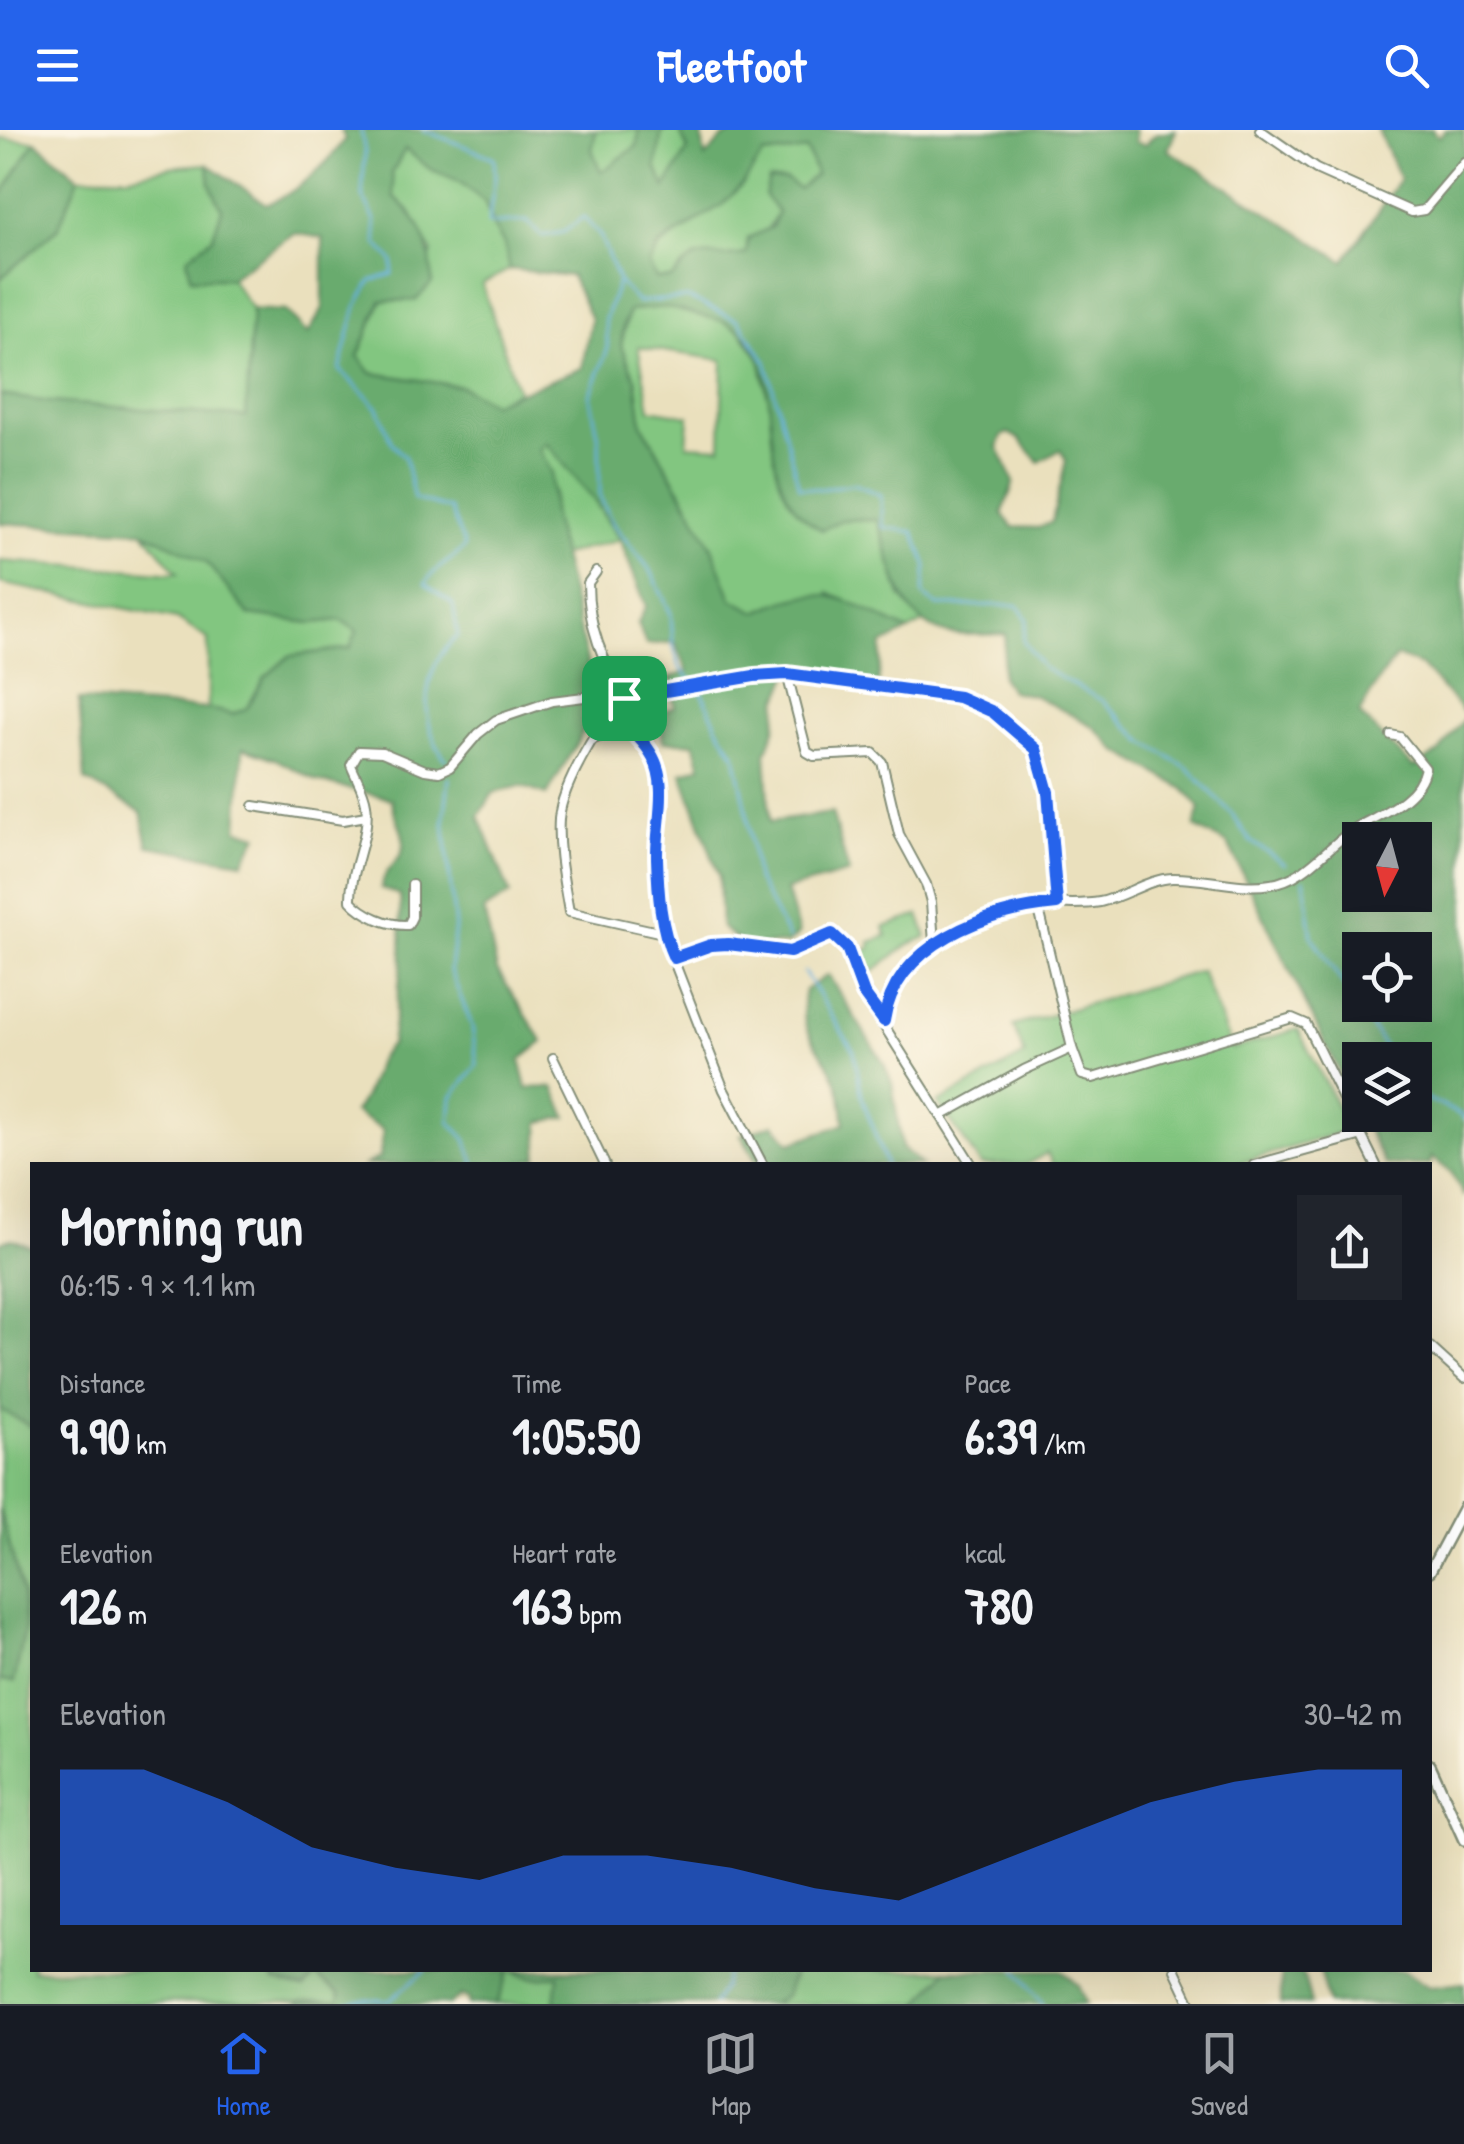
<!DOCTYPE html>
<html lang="en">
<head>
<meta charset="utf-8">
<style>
	:root { --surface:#171b24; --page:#20242c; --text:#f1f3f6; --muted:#9ea1a6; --line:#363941; --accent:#2563eb }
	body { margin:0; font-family:"Patrick Hand",sans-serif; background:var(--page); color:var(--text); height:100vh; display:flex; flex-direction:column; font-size:38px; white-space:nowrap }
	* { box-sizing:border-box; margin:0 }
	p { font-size:32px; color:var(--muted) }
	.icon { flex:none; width:55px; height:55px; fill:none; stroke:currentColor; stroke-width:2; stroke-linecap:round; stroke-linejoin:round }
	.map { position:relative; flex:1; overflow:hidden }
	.panel { position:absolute; left:30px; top:1032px; width:1402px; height:810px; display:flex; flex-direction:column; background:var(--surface); border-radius:0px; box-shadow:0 10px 40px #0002 }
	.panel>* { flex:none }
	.needle { width:65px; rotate:186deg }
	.buttons { position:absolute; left:1342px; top:692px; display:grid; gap:20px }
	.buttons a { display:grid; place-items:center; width:90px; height:90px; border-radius:0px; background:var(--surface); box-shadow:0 10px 40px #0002; font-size:50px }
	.pin { position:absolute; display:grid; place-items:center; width:85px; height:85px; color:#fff; margin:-42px; border-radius:20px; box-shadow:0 5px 15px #0006 }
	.round { display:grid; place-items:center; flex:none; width:105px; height:105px; border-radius:0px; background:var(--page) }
	.head { display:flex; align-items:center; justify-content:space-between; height:170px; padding:0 30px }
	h1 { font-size:55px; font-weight:700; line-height:75px }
	.stats { display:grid; grid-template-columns:repeat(3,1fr); gap:15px; height:170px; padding:10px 30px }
	.stats div { display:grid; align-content:center }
	.stats b { font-size:50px; font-weight:700 }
	.stats small { font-size:28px; font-weight:400 }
	.stats p { font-size:28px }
	.chart { height:280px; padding:20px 30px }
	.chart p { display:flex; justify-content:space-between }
	.chart svg { width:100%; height:180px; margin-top:10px; fill:var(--accent); opacity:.7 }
	header { display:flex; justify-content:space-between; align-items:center; height:130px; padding:0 30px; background:var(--accent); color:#fff; font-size:45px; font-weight:700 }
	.tabs { display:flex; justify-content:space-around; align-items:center; height:140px; border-top:2px solid var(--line); background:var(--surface); font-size:28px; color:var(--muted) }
	.tabs a { display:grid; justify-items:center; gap:5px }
	.tabs .current { color:var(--accent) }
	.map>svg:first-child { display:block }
	.green { fill:#82c680; stroke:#50825a; stroke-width:2.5; fill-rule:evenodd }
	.forest { fill:#69ab6e; stroke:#447451; stroke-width:2.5; fill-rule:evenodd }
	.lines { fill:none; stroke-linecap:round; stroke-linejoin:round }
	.stream { stroke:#68b2e0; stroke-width:2.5 }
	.minor-casing { stroke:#848e78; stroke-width:12 }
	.tertiary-casing { stroke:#848e78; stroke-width:14 }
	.minor { stroke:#fff; stroke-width:8 }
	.tertiary { stroke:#fff; stroke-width:9 }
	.route-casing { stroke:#fff; stroke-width:20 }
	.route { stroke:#2563eb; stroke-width:12 }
</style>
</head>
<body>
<header><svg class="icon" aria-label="menu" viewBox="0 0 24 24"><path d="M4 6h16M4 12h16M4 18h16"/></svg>Fleetfoot<svg class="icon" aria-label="search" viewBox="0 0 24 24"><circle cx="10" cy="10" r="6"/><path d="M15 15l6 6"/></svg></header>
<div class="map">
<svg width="1464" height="1874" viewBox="0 0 1464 1874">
	<rect width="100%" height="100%" fill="#fcf5e5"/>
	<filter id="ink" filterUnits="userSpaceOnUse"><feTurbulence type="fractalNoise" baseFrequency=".01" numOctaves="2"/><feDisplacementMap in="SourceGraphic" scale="20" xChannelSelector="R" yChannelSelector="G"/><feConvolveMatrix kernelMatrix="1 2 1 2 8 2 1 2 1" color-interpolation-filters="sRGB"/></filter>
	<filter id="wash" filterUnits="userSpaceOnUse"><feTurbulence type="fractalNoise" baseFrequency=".0048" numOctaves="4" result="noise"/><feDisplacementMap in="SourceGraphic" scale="40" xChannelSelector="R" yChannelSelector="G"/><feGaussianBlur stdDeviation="2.25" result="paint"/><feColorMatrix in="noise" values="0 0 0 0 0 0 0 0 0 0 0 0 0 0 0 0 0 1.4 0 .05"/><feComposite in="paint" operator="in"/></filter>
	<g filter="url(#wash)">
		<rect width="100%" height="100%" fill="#eae0bd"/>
		<g class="green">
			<polygon points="596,0 639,0 637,16 601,43 592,20"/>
			<polygon points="662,0 679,0 688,20 665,59 656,37"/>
			<polygon points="0,8 35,11 0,68"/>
			<polygon points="405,19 430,39 459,51 485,72 493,96 504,114 510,139 482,154 518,261 492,273 460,256 371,243 358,226 382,170 416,170 432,122 410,81 394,66 392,43"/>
			<path d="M 807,20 L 817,44 C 805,55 793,65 782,77 C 769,92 762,118 742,125 C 707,137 706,108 672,148 L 656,149 L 649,134 C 661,110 669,112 689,97 C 718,77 743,54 763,25 Z"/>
			<polygon points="208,34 210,54 222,79 213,107 191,148 230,148 252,179 247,287 49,272 0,265 0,149 58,98 79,47 129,46 170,37"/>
			<path d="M 670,175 L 722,190 L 741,202 L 760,229 L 767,264 L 842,390 L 877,389 L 901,467 L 925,492 L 908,501 L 829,463 L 850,545 L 787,541 L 732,469 L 691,378 L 642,294 L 636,250 L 621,216 L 629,181 ZM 638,217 L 723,230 L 721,317 L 687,315 L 689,286 L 650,279 Z"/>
			<polygon points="546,312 594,370 620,410 562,425 552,383 554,362 539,318"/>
			<polygon points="143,401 206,432 250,485 311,493 341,490 358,501 350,518 289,526 265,547 247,578 233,584 208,579 208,509 177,489 0,453 0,431 178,443"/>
			<polygon points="919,785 927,807 909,814 867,846 860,822 871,818 870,812 887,806 884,797"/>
			<polygon points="1201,841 1232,919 1298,899 1349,1000 1233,1035 1053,1035 1047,1023 1025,1035 981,1035 938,973 1025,925 1013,896"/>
			<polygon points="0,1279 32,1297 32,1840 271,1840 274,1851 315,1845 340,1863 340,1871 0,1874 0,1550 25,1500 22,1462 0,1382"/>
			<polygon points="509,1840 524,1846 559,1844 555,1874 497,1874"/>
			<polygon points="795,1840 947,1840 919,1874 771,1874 786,1865"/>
		</g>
		<g class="forest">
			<path d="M 341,0 L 596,0 L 592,20 L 601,42 L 637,16 L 639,0 L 662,0 L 656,37 L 665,58 L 688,20 L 679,0 L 706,0 L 702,6 L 705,28 L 723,8 L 740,0 L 1135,0 L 1135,12 L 1145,15 L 1155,4 L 1176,0 L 1168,20 L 1344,131 L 1400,49 L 1378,0 L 1432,0 L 1439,7 L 1445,0 L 1464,1 L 1464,582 L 1421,536 L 1397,526 L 1378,551 L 1359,584 L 1414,638 L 1439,622 L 1464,589 L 1464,1067 L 1451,1042 L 1431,1027 L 1430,1035 L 1385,1035 L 1360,985 L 1415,985 L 1415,930 L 1360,930 L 1360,985 L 1228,714 L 1195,697 L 1200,678 L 1184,659 L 1116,620 L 1093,596 L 1035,566 L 1011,561 L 1001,547 L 1006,504 C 989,504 957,507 942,502 C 894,485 893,429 877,389 L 842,390 L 822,400 C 740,354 797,252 740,201 C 727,190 713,189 697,185 C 664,176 663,176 629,181 L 624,193 L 621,216 L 636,250 L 642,294 L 711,415 L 732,469 L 757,482 C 828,448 843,470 908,501 L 882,515 L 878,556 L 792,538 L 778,571 L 776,596 L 766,623 L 770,692 L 832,683 L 849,743 L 786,760 L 799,804 L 787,814 L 744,815 L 721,797 L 719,746 L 682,643 L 701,636 L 694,613 L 663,611 L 659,583 L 675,577 L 668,548 L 688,542 L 675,512 L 646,515 L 638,493 L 646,476 L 620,410 L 594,370 L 546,313 L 539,319 L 552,343 L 552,383 L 590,544 L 594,583 L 547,665 L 520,656 L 493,663 L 479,686 L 510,764 L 484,780 L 497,840 L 543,912 L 520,930 L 527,958 L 554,957 L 567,987 L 540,992 L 537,1028 L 511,1035 L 366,1035 L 380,1027 L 383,1000 L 354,982 C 372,962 371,932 391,914 L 402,833 L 400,765 L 381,758 C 386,736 393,739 401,724 C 410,704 392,688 392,669 L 317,651 L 275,629 L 243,618 L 238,699 L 258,705 L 243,732 L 148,716 L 141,682 L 85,650 L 79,570 L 208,579 L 233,584 L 247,578 L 265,547 L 290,526 L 350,518 L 357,501 L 341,490 L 311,493 L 249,485 L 206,432 L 143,401 L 0,393 L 0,265 L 49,272 L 246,287 L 252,179 L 286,181 L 308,204 L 323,178 L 323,108 L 294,103 L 230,148 L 191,148 L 187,128 L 213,107 L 222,79 L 210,54 L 208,34 L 266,74 C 295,65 328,34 345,9 ZM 405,19 L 430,39 L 459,51 L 485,72 L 493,96 L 504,114 L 510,139 L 571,146 L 591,189 L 582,238 L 492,273 L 460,256 L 371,243 L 358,226 L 381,171 L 416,170 L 432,153 C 432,117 421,90 394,66 L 392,43 ZM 807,20 L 816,44 L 799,59 L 787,50 L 769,50 L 765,66 L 778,82 L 772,97 L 748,108 L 746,124 C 708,132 702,112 672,148 L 656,149 L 649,134 L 659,115 L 723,74 L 743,54 L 763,25 ZM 1008,303 L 1019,309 L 1039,332 L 1060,320 L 1066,330 L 1052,392 L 1038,398 L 1013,397 L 1002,384 L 1014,352 L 998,317 L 1002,306 ZM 1360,710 L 1415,710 L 1415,765 L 1360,765 ZM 1360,820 L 1415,820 L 1415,875 L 1360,875 Z"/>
			<polygon points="35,11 79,47 58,98 0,149 0,68"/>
			<path d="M 828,845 L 883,932 L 892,953 L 902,1018 L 922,1035 L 759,1035 L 741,1005 L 774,994 L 791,1013 L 845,994 C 843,981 842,966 838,954 C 824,918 795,902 805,860 Z"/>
			<polygon points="12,1109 32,1117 32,1297 0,1279 0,1112"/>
			<polygon points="0,1380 22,1462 25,1500 14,1552 0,1550"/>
			<polygon points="271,1840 509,1840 497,1874 468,1874 469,1869 462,1866 449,1874 298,1874 302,1871 339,1871 340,1863 315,1846 304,1858 274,1851"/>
			<path d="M 515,1840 L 795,1840 L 786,1865 L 771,1874 L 555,1874 L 558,1845 C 542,1848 530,1851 515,1840 Z"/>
			<polygon points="947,1840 1061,1840 1078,1855 1086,1874 919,1874"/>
			<polygon points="1281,1840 1302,1840 1311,1874 1281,1874"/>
			<polygon points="1319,1840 1402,1840 1429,1857 1464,1853 1464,1874 1328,1874"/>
		</g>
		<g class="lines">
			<g class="stream">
				<path d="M 361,0 L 365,23 L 362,65 L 375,90 L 377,114 L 393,131 L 392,144 L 371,151 L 356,177 L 340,240 L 378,278 L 392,314 L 405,327 L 414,369 L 450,379 L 465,417 C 452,431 434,437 425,454 L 453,474 L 458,506 C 421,536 417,594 447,631"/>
				<polyline points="423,0 494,28 495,48 488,94 527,91 541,106 564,102 583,87 600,105 618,151 637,172 688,168 738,190 766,231 799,357 821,359 854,354 881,365 883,397 914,402 927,436 923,465 938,476 1017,475 1027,489 1023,511 1043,538 1103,571 1143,611 1188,638 1232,684 1250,711 1285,734"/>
				<polyline points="618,152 605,189 608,218 590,266 599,309 600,367 613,394 651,441 671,484 673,515 680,538 695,554"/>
				<polyline points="701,560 717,596 735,625 746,677 756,748 789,809"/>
				<polyline points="449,648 444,691 455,797 450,840 472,896 477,935 452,967 450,992 466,1009 475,1035"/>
				<polyline points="1304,749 1312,807 1393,930"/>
				<polyline points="804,842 854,921 862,967 886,1035"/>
				<polyline points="1415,963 1461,985 1464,990"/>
				<polyline points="1016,1840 1043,1874"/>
				<polyline points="345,1874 365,1869 389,1871 426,1840"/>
				<polyline points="713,1874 723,1857 727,1840"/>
			</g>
		</g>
	</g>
	<g filter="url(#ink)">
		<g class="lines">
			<defs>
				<g id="minor">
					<polyline points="1260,0 1316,39 1412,82 1424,80 1464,33"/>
					<path d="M 596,442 L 588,453 C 588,496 602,531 625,568"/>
					<polyline points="787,544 807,622 814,626 873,623 882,632 899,704 926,754 931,772 934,813"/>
					<path d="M 613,577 C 595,604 561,657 559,689 C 557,720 564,752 569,782 L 663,803"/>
					<polyline points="610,581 637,605 654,629 661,658 657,729 663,803 724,960 763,1035"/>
					<polyline points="594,609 626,596"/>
					<polyline points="254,676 343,690 366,686"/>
					<path d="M 412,755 L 412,787 L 408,795 C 388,796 364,785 351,771 C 350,738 371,706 366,674 C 364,660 356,648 351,635 L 359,621 L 382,622 L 425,640 L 439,642 L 450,637 L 478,604 L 496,590 L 552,571 L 592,566 L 618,571 L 754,546 L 787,544 L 959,567 L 993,582 L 1036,619 L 1048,662 L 1057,774"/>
					<polyline points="1038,775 1072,918 1082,945 1093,948 1292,888 1306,894 1376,1035"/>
					<polyline points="675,828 711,815 728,813 790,822 832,804 847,818 864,864 972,1035"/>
					<path d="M 884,891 C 895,820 975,786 1038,775 C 1059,772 1080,776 1100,772 C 1124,767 1148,749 1172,748 C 1205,747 1238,760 1271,754 C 1307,749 1329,713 1359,696 C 1385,682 1419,668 1425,638 L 1400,607 L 1391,605"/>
					<polyline points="553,928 605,1035"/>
					<polyline points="941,986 1024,940 1072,918"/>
					<polyline points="1254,1035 1359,1006"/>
					<polyline points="1430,1217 1464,1248"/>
					<polyline points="1175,1840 1191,1874"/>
				</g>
				<g id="tertiary">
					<polyline points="1430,1441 1464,1377"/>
					<polyline points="1430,1635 1464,1710"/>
				</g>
			</defs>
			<use href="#minor" class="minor-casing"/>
			<use href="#tertiary" class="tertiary-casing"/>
			<use href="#minor" class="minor"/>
			<use href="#tertiary" class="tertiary"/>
		</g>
	</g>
	<g class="lines" filter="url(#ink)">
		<defs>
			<path id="route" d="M 787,544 L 959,567 L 993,582 L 1036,619 L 1048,662 L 1057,774 C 988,780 895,814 884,891 L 864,864 L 847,818 L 832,804 L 790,822 L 728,814 L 711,815 L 674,828 C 660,798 658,761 657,728 C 656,695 669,657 653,627 C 643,608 625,595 610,581 L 618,571 L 630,567 L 754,546 Z"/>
		</defs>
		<use href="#route" class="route-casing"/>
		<use href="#route" class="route"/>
	</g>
</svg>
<div class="buttons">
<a><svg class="needle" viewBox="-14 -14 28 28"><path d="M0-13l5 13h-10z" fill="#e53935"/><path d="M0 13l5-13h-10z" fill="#9ea1a6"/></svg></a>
<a><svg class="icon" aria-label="locate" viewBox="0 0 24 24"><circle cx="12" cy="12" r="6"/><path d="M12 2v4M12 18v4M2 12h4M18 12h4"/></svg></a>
<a><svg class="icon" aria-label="layers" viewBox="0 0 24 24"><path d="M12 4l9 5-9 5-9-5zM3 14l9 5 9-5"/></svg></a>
</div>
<div class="pin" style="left:624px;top:568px;background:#1e9e55"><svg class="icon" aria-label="arrive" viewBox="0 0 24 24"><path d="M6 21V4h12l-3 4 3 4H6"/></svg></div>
<section class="panel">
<div class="head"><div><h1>Morning run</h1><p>06:15 · 9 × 1.1 km</p></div><a class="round"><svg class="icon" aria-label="share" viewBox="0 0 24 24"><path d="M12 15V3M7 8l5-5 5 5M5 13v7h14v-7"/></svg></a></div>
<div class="stats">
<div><p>Distance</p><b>9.90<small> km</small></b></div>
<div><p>Time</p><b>1:05:50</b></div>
<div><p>Pace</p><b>6:39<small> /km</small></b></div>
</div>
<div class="stats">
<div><p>Elevation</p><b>126<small> m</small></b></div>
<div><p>Heart rate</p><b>163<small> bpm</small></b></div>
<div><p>kcal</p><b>780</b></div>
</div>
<div class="chart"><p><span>Elevation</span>30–42 m</p>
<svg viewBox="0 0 160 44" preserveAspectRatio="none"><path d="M0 44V6L10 6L20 14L30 25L40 30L50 33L60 27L70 27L80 30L90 35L100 38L110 30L120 22L130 14L140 9L150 6L160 6V44z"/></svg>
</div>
</section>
</div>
<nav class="tabs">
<a class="current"><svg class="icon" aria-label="home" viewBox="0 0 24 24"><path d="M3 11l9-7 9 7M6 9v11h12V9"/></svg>Home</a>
<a><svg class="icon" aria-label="map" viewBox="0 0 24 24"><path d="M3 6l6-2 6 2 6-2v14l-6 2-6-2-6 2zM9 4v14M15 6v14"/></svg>Map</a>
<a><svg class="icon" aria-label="saved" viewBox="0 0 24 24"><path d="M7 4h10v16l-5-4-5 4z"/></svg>Saved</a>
</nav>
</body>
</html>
